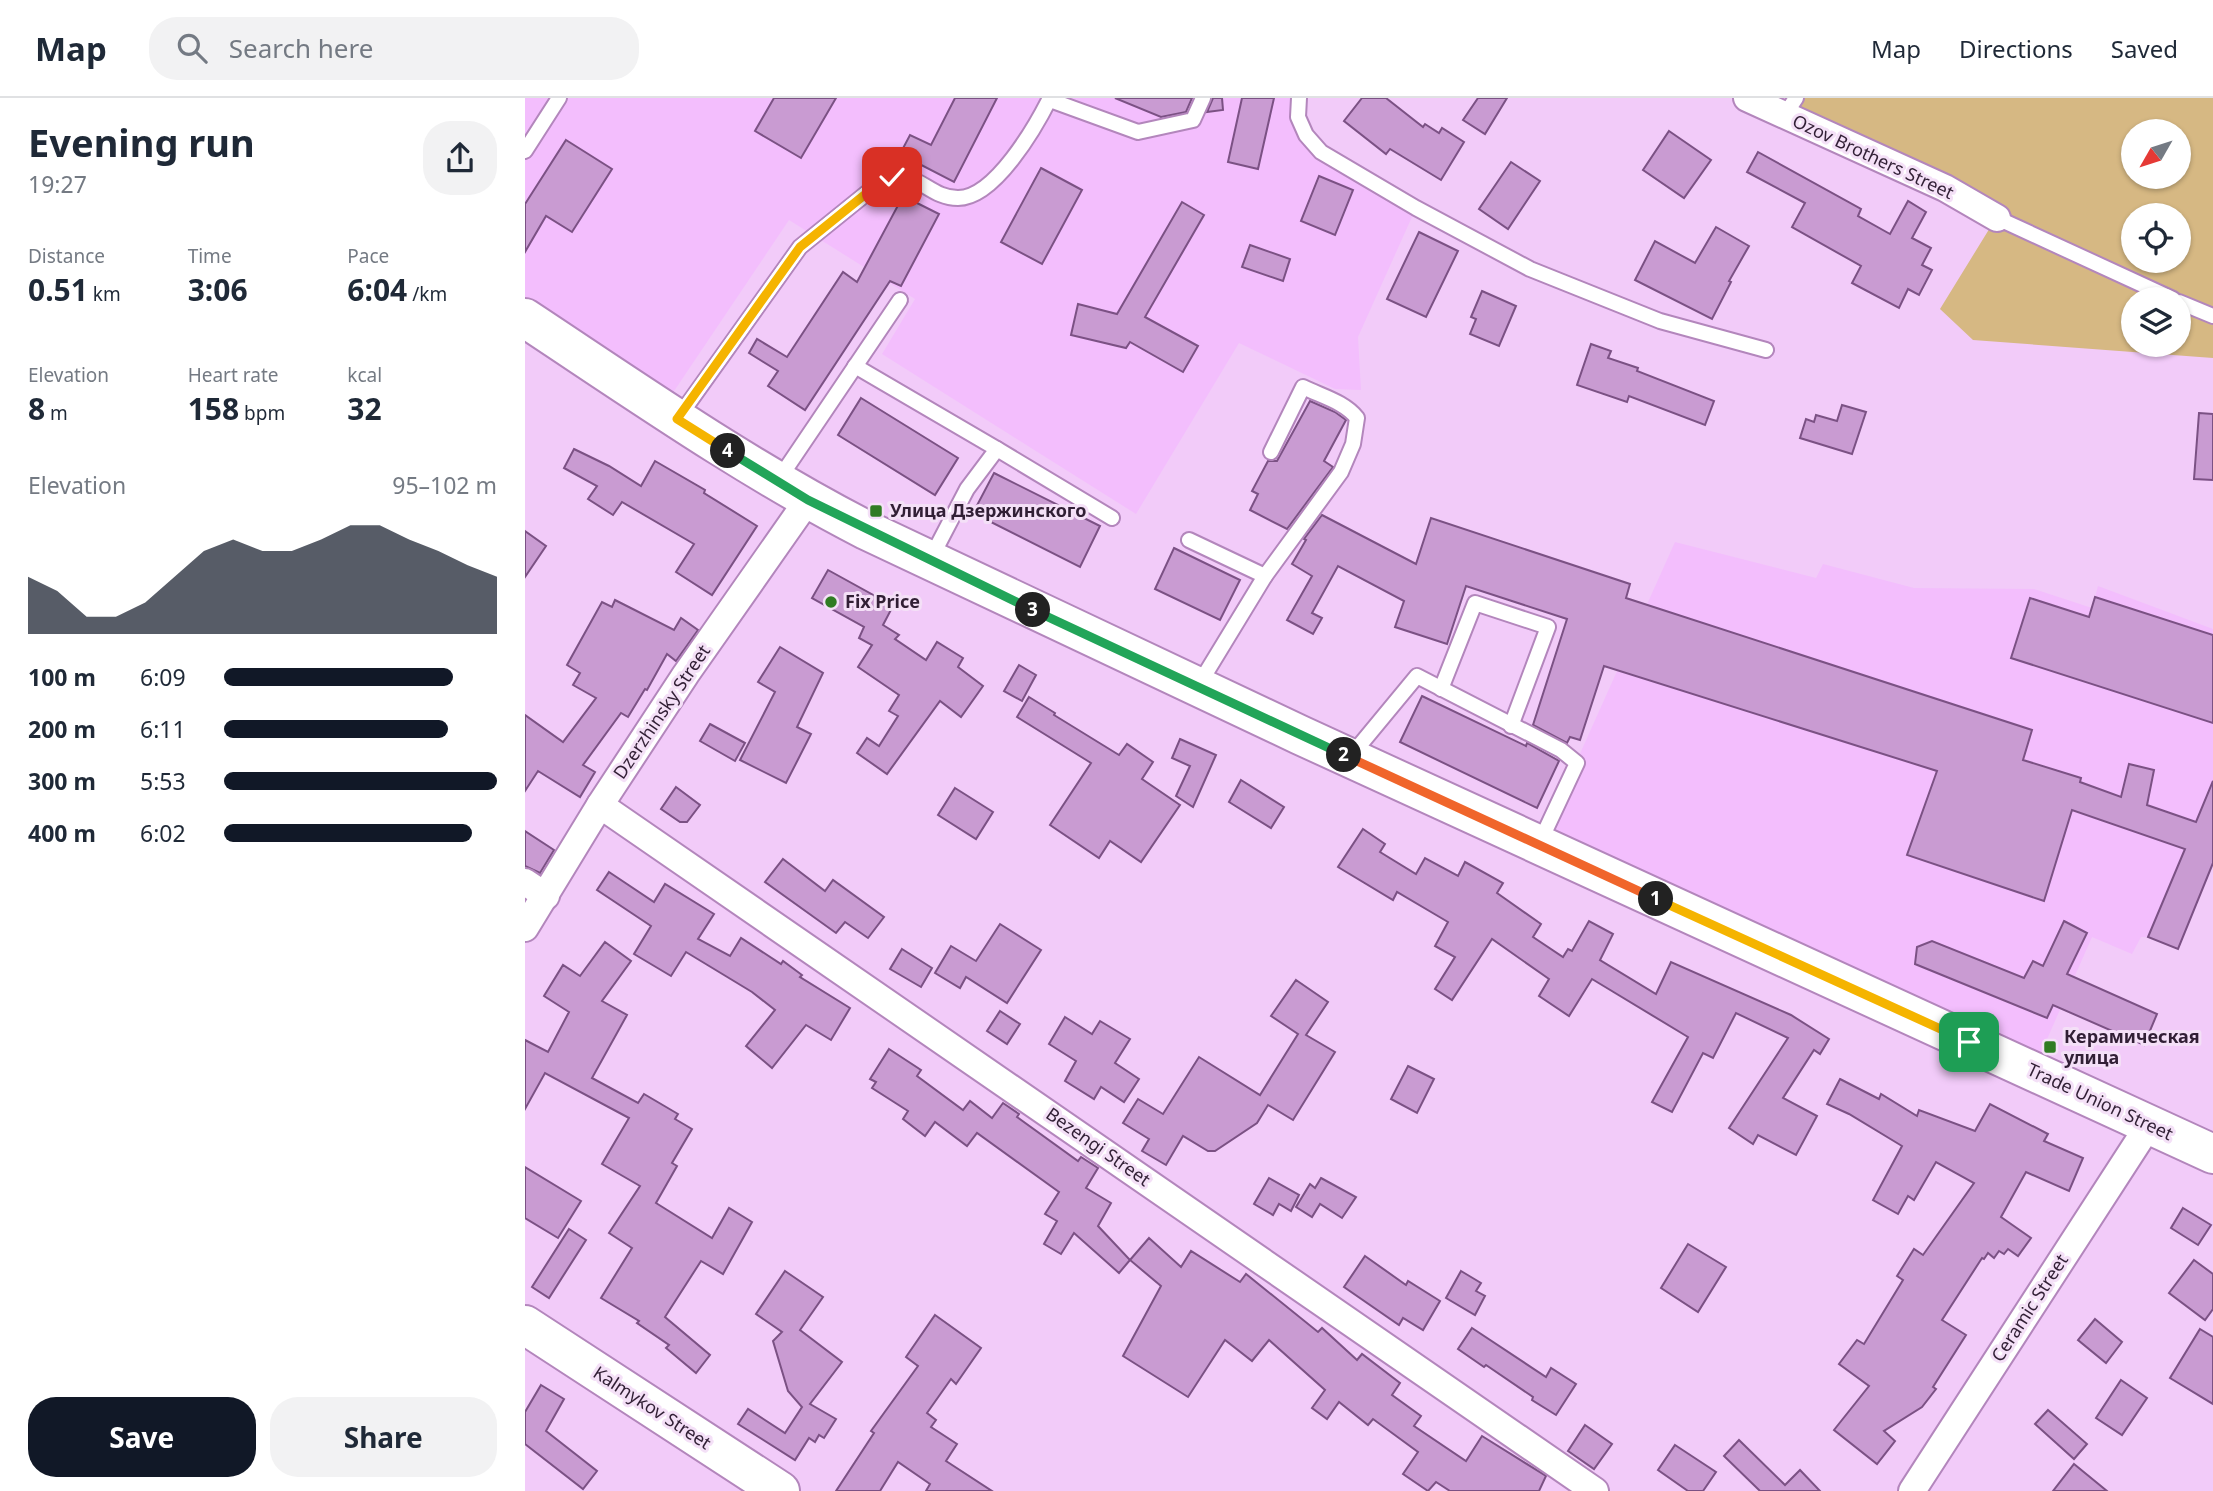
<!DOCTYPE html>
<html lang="en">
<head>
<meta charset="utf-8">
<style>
	:root { --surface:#fff; --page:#f2f2f3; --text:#1f2937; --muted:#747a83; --line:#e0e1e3; --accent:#111827 }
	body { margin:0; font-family:"Noto Sans",sans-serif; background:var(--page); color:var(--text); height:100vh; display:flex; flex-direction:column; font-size:26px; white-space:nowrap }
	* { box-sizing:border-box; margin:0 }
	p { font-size:23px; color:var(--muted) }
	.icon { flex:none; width:38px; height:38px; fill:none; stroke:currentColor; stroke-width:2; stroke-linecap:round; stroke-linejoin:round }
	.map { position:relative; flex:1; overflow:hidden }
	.drawer { display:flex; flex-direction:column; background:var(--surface); width:525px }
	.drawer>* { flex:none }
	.needle { width:46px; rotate:231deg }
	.fabs { position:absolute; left:1596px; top:21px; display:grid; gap:14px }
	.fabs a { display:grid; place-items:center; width:70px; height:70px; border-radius:50%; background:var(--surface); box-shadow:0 2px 5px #0004; font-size:35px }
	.pin { position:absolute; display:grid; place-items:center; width:60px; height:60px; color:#fff; margin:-30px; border-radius:14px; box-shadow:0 4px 10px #0006 }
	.km { position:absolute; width:35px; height:35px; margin:-18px; border-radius:50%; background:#222; color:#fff; font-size:19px; line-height:35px; text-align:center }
	.round { display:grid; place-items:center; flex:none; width:74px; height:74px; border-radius:28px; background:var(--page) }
	.headline { display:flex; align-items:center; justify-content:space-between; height:119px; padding:0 28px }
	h1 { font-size:38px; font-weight:700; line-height:52px }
	.stats { display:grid; grid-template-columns:repeat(3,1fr); gap:10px; height:119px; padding:7px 28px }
	.stats div { display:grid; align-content:center }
	.stats b { font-size:30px; font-weight:700 }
	.stats small { font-size:19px; font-weight:400 }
	.stats p { font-size:19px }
	.chart { height:196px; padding:14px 28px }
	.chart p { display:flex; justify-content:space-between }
	.chart svg { width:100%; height:126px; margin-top:7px; fill:var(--accent); opacity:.7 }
	.action { display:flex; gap:14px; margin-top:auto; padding:14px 28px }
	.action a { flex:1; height:80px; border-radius:28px; background:var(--accent); color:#fff; font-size:28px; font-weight:700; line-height:80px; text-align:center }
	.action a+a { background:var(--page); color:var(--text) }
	ul { padding:0 28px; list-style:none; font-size:23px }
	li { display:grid; grid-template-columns:112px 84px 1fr; align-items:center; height:52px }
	li i { height:18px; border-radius:9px; background:var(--accent) }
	header { display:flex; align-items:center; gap:42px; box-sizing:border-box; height:98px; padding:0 35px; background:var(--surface); border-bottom:2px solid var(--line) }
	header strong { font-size:33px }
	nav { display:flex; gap:38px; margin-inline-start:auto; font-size:24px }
	.search { width:490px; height:63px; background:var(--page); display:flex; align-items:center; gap:18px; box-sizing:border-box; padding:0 24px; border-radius:28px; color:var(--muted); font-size:26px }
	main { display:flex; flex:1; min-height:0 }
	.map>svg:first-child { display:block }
	.built { fill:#f3befd }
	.green { fill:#d6b883; fill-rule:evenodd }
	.building { fill:#c99bd2; stroke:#7b5184; stroke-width:2 }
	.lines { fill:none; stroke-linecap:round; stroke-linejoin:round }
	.lane-casing { stroke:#b386bc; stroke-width:18 }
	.street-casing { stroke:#b386bc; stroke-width:30 }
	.secondary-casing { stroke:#b386bc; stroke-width:42 }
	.lane { stroke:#fff; stroke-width:14 }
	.street { stroke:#fff; stroke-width:26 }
	.secondary { stroke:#fff; stroke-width:38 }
	.split-1-casing { stroke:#fff; stroke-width:14 }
	.split-2-casing { stroke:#fff; stroke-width:14 }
	.split-3-casing { stroke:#fff; stroke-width:14 }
	.split-4-casing { stroke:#fff; stroke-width:14 }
	.split-5-casing { stroke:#fff; stroke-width:14 }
	.split-1 { stroke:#f5b400; stroke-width:9 }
	.split-2 { stroke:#f0652b; stroke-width:9 }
	.split-3 { stroke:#22a559; stroke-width:9 }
	.split-4 { stroke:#22a559; stroke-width:9 }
	.split-5 { stroke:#f5b400; stroke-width:9 }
	.poi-dot { fill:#307c23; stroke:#f4e0f7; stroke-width:2.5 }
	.labels { text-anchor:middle; stroke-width:6; stroke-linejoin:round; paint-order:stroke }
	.street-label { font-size:18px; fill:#311f35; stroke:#f4e0f7 }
	.poi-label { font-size:18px; font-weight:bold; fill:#311f35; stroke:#f4e0f7; text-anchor:start }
</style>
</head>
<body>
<header>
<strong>Map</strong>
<div class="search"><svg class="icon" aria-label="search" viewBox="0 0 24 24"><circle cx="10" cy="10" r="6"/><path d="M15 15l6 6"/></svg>Search here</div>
<nav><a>Map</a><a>Directions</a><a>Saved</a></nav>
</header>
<main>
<section class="drawer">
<div class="headline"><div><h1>Evening run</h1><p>19:27</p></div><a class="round"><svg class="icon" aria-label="share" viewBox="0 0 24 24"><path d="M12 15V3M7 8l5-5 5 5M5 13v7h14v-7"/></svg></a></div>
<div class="stats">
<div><p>Distance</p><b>0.51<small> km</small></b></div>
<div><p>Time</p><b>3:06</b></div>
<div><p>Pace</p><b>6:04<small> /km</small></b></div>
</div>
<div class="stats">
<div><p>Elevation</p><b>8<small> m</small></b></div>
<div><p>Heart rate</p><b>158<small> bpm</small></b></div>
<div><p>kcal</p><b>32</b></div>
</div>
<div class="chart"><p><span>Elevation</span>95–102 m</p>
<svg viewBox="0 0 160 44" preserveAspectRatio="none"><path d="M0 44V24L10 29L20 38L30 38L40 33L50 24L60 15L70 11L80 15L90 15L100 11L110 6L120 6L130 11L140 15L150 20L160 24V44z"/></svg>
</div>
<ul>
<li><b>100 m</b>6:09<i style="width:84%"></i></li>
<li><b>200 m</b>6:11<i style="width:82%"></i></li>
<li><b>300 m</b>5:53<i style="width:100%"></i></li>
<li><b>400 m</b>6:02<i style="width:91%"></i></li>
</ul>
<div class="action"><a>Save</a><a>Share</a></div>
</section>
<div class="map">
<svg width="1688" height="1393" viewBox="0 0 1688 1393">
	<rect width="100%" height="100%" fill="#f2cbf9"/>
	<g class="built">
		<polygon points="0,0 774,0 781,37 891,110 833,239 836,292 810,291 714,245 611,416 357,256 390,201 264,122 137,311 0,220"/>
		<polygon points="1150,444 1291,480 1298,466 1389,490 1509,491 1567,510 1573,488 1688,531 1688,765 1653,851 1623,839 1616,839 1607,856 1567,839 1508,973 1014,747"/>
	</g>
	<path class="green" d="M 1271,0 L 1688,0 L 1688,260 L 1448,242 L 1415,211 L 1471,120 L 1259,18 ZM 1608,33 L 1654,33 L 1654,79 L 1608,79 ZM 1608,117 L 1654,117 L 1654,163 L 1608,163 ZM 1608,201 L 1654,201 L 1654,247 L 1608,247 Z"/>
	<g class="building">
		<polygon points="249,0 311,0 276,60 230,33"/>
		<polygon points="430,0 472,0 429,84 375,56 385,37 406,47"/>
		<polygon points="590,0 667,0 661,14 636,19"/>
		<polygon points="688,0 697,0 698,12 682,14"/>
		<polygon points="717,0 749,0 733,71 703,64"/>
		<polygon points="837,0 861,0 898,29 900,26 914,35 917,30 939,44 916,82 865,51 861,56 819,23"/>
		<polygon points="953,0 982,0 960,36 938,22"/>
		<polygon points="1144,33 1186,62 1159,100 1118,72"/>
		<polygon points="41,42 87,71 47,134 21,118 0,154 0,106"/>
		<polygon points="1233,54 1336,111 1333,118 1365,136 1383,103 1401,114 1387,140 1406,150 1397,167 1407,172 1394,197 1383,191 1374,210 1327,185 1336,168 1267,129 1280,105 1222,74"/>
		<polygon points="986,64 1015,83 983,131 954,111"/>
		<polygon points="516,70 557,92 517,166 476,144"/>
		<polygon points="794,78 828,92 810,137 776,123"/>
		<polygon points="378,98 414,116 376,188 365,183 280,312 243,288 253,273 224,255 232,241 262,259 318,174 332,184"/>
		<polygon points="657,104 679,117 620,219 673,248 658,274 605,244 601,250 546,237 553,206 592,216"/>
		<polygon points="1191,129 1224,148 1204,183 1206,184 1187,221 1110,182 1130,143 1170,165"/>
		<polygon points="894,134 933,153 901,219 862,201"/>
		<polygon points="725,147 765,161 758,183 717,169"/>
		<polygon points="957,193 991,208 974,248 945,236 951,221 946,219"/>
		<polygon points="1066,246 1086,253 1083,260 1113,270 1112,273 1189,303 1180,327 1104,298 1102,304 1052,287"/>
		<polygon points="336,300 433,360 410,397 313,337"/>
		<polygon points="785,303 810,314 821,322 799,363 808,369 762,431 725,412 733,396 727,393 743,363 752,363"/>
		<polygon points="1317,307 1341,314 1327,356 1275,340 1281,321 1289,324 1291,317 1312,323"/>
		<polygon points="1674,315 1688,316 1688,382 1669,381"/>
		<polygon points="49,351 84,368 116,388 130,363 180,392 179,395 232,428 187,497 151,474 169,446 97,404 88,417 63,401 72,388 39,370"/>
		<polygon points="469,375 575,428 555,469 448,415"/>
		<polygon points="797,417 891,466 906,420 1105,486 1101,500 1507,632 1498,662 1556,680 1555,684 1596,699 1604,666 1629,672 1622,707 1671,724 1688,683 1688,765 1653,851 1623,839 1660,751 1547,712 1519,803 1382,757 1412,673 1079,568 1055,642 1045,639 1042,645 1008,627 1042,521 941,488 922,546 870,529 879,503 813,468 787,515 797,520 788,536 762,522 787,478 767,466 781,442 779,441"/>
		<polygon points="0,433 21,448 0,479"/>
		<polygon points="649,450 715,482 695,522 630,491"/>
		<polygon points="303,472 368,508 358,527 374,537 370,541 401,562 412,544 438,560 433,569 458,588 436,619 415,603 362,676 332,655 342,640 354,648 373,618 364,613 374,597 333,569 347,547 334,540 339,529 287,500"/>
		<polygon points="1570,499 1688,537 1688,625 1486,560 1505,500 1564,519"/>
		<polygon points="90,502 149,532 156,520 173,532 151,563 142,556 122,592 120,591 103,619 96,615 58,667 70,674 55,699 13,673 0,693 0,617 38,644 71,600 48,587 55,575 42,567 77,504 87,509"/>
		<polygon points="255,549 298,575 272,629 286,636 261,685 215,662 250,594 233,584"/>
		<polygon points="494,567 511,577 497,603 479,593"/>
		<polygon points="897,598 1001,648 1002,645 1034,663 1012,710 875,644"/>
		<polygon points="504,599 530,615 529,617 594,657 602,646 628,664 617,681 655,707 616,764 585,743 574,760 525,727 566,665 492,619"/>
		<polygon points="185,626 220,645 210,663 175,643"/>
		<polygon points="655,641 691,657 668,709 651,698 665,668 647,660"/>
		<polygon points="716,682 759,709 746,730 704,704"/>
		<polygon points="151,689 175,707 162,724 155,724 136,711"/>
		<polygon points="430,690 468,714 451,741 413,717"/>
		<polygon points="838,731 860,746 855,754 891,776 900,760 933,778 940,764 978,785 972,795 1016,826 1008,839 1038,859 1043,851 1047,853 1064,823 1088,836 1075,862 1131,896 1146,864 1266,917 1304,941 1295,956 1289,952 1258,1000 1292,1018 1271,1057 1233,1037 1228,1046 1204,1030 1263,940 1211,915 1188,960 1178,955 1147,1014 1127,1004 1163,939 1067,881 1044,918 1014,898 1024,881 967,841 927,902 910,891 930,859 910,848 923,824 872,794 868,802 813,769"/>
		<polygon points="0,733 29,752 15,775 0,768"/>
		<polygon points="258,761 300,793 308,782 359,819 343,840 320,824 311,835 240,784"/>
		<polygon points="84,774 129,804 140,786 189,816 173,841 205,858 216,840 256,866 258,863 277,877 275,879 325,910 306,942 281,927 247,970 221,948 250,912 227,894 161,854 146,878 109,856 126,828 72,792"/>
		<polygon points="1539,823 1562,835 1542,876 1632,916 1619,947 1528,907 1522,920 1390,866 1392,849 1407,843 1499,880 1508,863 1518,868"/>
		<polygon points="475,826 516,852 482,905 441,879 435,890 410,875 426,848 451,863"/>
		<polygon points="80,844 106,863 77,903 102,917 67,980 113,1005 119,996 153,1016 150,1021 167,1031 147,1065 152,1068 131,1105 187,1140 204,1110 227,1124 198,1176 176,1163 140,1219 185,1257 171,1275 141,1250 144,1247 112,1225 114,1223 76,1200 107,1150 84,1135 115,1088 77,1066 104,1020 20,975 0,1011 0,942 23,954 44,914 19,898 38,867 55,878"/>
		<polygon points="377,851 407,870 396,889 365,871"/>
		<polygon points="771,882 803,904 781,937 810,954 768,1022 743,1007 732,1025 690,1053 683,1053 658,1038 641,1067 617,1053 624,1041 598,1025 613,1001 638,1016 674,959 735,997 773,936 746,918"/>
		<polygon points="475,913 495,926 482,946 462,933"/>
		<polygon points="540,919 567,936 575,923 605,941 590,965 614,981 599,1004 576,989 569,1001 540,983 551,963 524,946"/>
		<polygon points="364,951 396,972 392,978 438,1012 445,1003 467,1020 478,1005 494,1016 492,1019 553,1063 556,1059 573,1070 561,1090 586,1105 573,1128 605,1162 594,1175 549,1135 536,1156 519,1146 532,1123 520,1116 534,1094 452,1035 442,1048 410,1024 400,1038 378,1021 383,1013 347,990 351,984 345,981"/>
		<polygon points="883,968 909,981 892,1015 866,1001"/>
		<polygon points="1315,981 1354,1001 1356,996 1392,1018 1394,1012 1450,1033 1465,1006 1523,1036 1519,1043 1558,1060 1544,1093 1501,1074 1476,1119 1506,1140 1493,1158 1483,1151 1479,1156 1474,1153 1469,1160 1463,1155 1459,1161 1457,1160 1417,1222 1441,1237 1408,1289 1411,1291 1397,1309 1359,1333 1370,1343 1352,1366 1309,1332 1344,1288 1314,1266 1332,1242 1339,1246 1378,1182 1372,1178 1389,1151 1398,1157 1449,1085 1411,1064 1389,1102 1383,1098 1373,1116 1348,1102 1377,1048 1324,1016 1302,1006"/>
		<polygon points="0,1069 56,1103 33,1140 0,1120"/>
		<polygon points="744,1080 774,1097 766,1113 754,1106 748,1117 729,1106"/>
		<polygon points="796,1080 831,1099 817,1120 795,1106 787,1119 771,1109 785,1086 790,1090"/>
		<polygon points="1658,1110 1686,1127 1673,1147 1646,1130"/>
		<polygon points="44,1131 61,1142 24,1200 7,1189"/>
		<polygon points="624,1140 656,1169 666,1153 715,1184 721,1176 793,1234 797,1230 832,1262 837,1256 875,1285 867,1297 896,1318 889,1328 941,1363 957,1338 1021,1378 1014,1393 925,1393 911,1384 903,1393 878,1376 893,1354 848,1321 843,1327 814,1304 802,1321 787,1310 800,1292 744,1242 727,1263 700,1242 663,1299 598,1258 636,1188 605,1162"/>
		<polygon points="1163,1146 1201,1169 1173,1214 1136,1190"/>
		<polygon points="840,1158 881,1187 883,1183 915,1203 898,1232 878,1220 874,1227 819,1189"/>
		<polygon points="1669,1162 1688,1176 1688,1211 1680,1222 1644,1195"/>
		<polygon points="260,1173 298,1199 275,1232 317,1264 285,1306 311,1321 299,1340 294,1337 290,1344 284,1340 270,1362 213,1326 223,1311 260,1335 277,1309 263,1293 248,1243 257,1234 231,1216"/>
		<polygon points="936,1173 956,1185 951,1193 960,1198 950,1217 921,1200"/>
		<polygon points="410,1217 456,1250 431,1286 426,1281 402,1315 411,1322 406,1329 432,1346 421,1363 467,1393 401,1393 405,1386 373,1364 355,1393 311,1393 349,1335 346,1333 393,1268 381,1259"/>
		<polygon points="1570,1221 1597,1244 1581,1265 1553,1242"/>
		<polygon points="947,1230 1021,1279 1026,1270 1051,1286 1031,1317 1007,1302 1008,1299 961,1267 959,1269 933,1251"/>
		<polygon points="1675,1231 1688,1239 1688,1306 1645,1280"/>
		<polygon points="1596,1282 1622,1300 1597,1337 1571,1320"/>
		<polygon points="16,1287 39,1301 21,1333 72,1373 58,1391 0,1346 0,1314"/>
		<polygon points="1523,1312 1562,1346 1549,1361 1510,1326"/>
		<polygon points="1060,1327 1087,1346 1069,1371 1043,1353"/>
		<polygon points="1214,1342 1260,1387 1275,1372 1295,1393 1235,1393 1199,1358"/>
		<polygon points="1150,1347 1191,1374 1178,1393 1163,1393 1133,1372"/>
		<polygon points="1549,1366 1582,1393 1528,1393"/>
	</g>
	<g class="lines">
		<defs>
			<g id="lane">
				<polyline points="774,0 773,19 781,37 796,54 891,110 1005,171 1135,223 1241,252"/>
				<polyline points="525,2 613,34 668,22 678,0"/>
				<polyline points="1259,18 1271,0"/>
				<polyline points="0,53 34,0"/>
				<polyline points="1472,120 1648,201"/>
				<polyline points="1654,204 1688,218"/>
				<polyline points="330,268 472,351 442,391 405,462"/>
				<path d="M 153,320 L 275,149 L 353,86 C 392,65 400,100 433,100 C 470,100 511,28 525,0"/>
				<polyline points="472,351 587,420"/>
				<polyline points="254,381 375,202"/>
				<polyline points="664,442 740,478 673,588"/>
				<path d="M 740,478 L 816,374 L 828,346 L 832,320 C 820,304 796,298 778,289 L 746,354"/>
				<polyline points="916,591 950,505 1023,529 986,628"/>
				<polyline points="825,659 892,578 1036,652 1052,665 1015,744"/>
			</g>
			<g id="street">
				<polyline points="1222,0 1420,90 1472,120"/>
				<polyline points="75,707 1070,1393"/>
				<polyline points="0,784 21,798"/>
				<polyline points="0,830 75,707 161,576 283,402"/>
				<polyline points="1387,1393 1624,1027"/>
			</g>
			<g id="secondary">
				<path d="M 0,220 C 112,294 222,371 341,432 L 775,637 L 1688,1056"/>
				<polyline points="0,1227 255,1393"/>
			</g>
		</defs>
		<use href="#lane" class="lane-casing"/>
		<use href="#street" class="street-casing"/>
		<use href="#secondary" class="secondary-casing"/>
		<use href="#lane" class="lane"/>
		<use href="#street" class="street"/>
		<use href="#secondary" class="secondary"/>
	</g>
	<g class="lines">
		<defs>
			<polyline id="split-1" points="1131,801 1444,944"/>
			<polyline id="split-2" points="819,657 1131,801"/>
			<polyline id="split-3" points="508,512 819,657"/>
			<polyline id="split-4" points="203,353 283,402 508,512"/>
			<polyline id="split-5" points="203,353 152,321 275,149 353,86 367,79"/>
		</defs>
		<use href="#split-1" class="split-1-casing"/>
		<use href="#split-2" class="split-2-casing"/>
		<use href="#split-3" class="split-3-casing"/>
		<use href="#split-4" class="split-4-casing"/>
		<use href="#split-5" class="split-5-casing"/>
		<use href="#split-1" class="split-1"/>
		<use href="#split-2" class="split-2"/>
		<use href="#split-3" class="split-3"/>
		<use href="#split-4" class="split-4"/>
		<use href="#split-5" class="split-5"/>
	</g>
	<g class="poi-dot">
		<rect x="344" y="406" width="14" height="14" rx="3.5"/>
		<circle cx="306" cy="504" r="7"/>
		<rect x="1518" y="942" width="14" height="14" rx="3.5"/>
	</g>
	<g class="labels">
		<g class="street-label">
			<text transform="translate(1348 59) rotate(25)" y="6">Ozov Brothers Street</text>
			<text transform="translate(137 614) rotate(-56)" y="6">Dzerzhinsky Street</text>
			<text transform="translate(1575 1004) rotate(25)" y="6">Trade Union Street</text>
			<text transform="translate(573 1049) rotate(35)" y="6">Bezengi Street</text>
			<text transform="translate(1505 1210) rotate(-57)" y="6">Ceramic Street</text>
			<text transform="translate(127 1310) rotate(33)" y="6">Kalmykov Street</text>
		</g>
		<g class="poi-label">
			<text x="365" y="419">Улица Дзержинского</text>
			<text x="320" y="510">Fix Price</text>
			<text x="1539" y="945">Керамическая<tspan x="1539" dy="21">улица</tspan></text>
		</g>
	</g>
</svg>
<div class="fabs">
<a><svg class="needle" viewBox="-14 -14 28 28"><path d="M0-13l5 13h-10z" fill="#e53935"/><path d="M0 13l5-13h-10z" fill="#747a83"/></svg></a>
<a><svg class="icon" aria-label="locate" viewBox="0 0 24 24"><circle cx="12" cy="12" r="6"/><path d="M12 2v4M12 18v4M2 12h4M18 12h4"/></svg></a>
<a><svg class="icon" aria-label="layers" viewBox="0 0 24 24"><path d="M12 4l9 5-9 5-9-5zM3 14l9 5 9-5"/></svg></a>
</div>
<div class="pin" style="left:1444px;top:944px;background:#1e9e55"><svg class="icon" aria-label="arrive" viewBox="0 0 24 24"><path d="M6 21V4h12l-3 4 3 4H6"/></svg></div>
<div class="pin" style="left:367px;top:79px;background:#d93025"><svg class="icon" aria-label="check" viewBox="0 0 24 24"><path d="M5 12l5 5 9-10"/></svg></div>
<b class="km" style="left:1131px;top:801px">1</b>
<b class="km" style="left:819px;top:657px">2</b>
<b class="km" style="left:508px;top:512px">3</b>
<b class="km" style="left:203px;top:353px">4</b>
</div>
</main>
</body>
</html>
